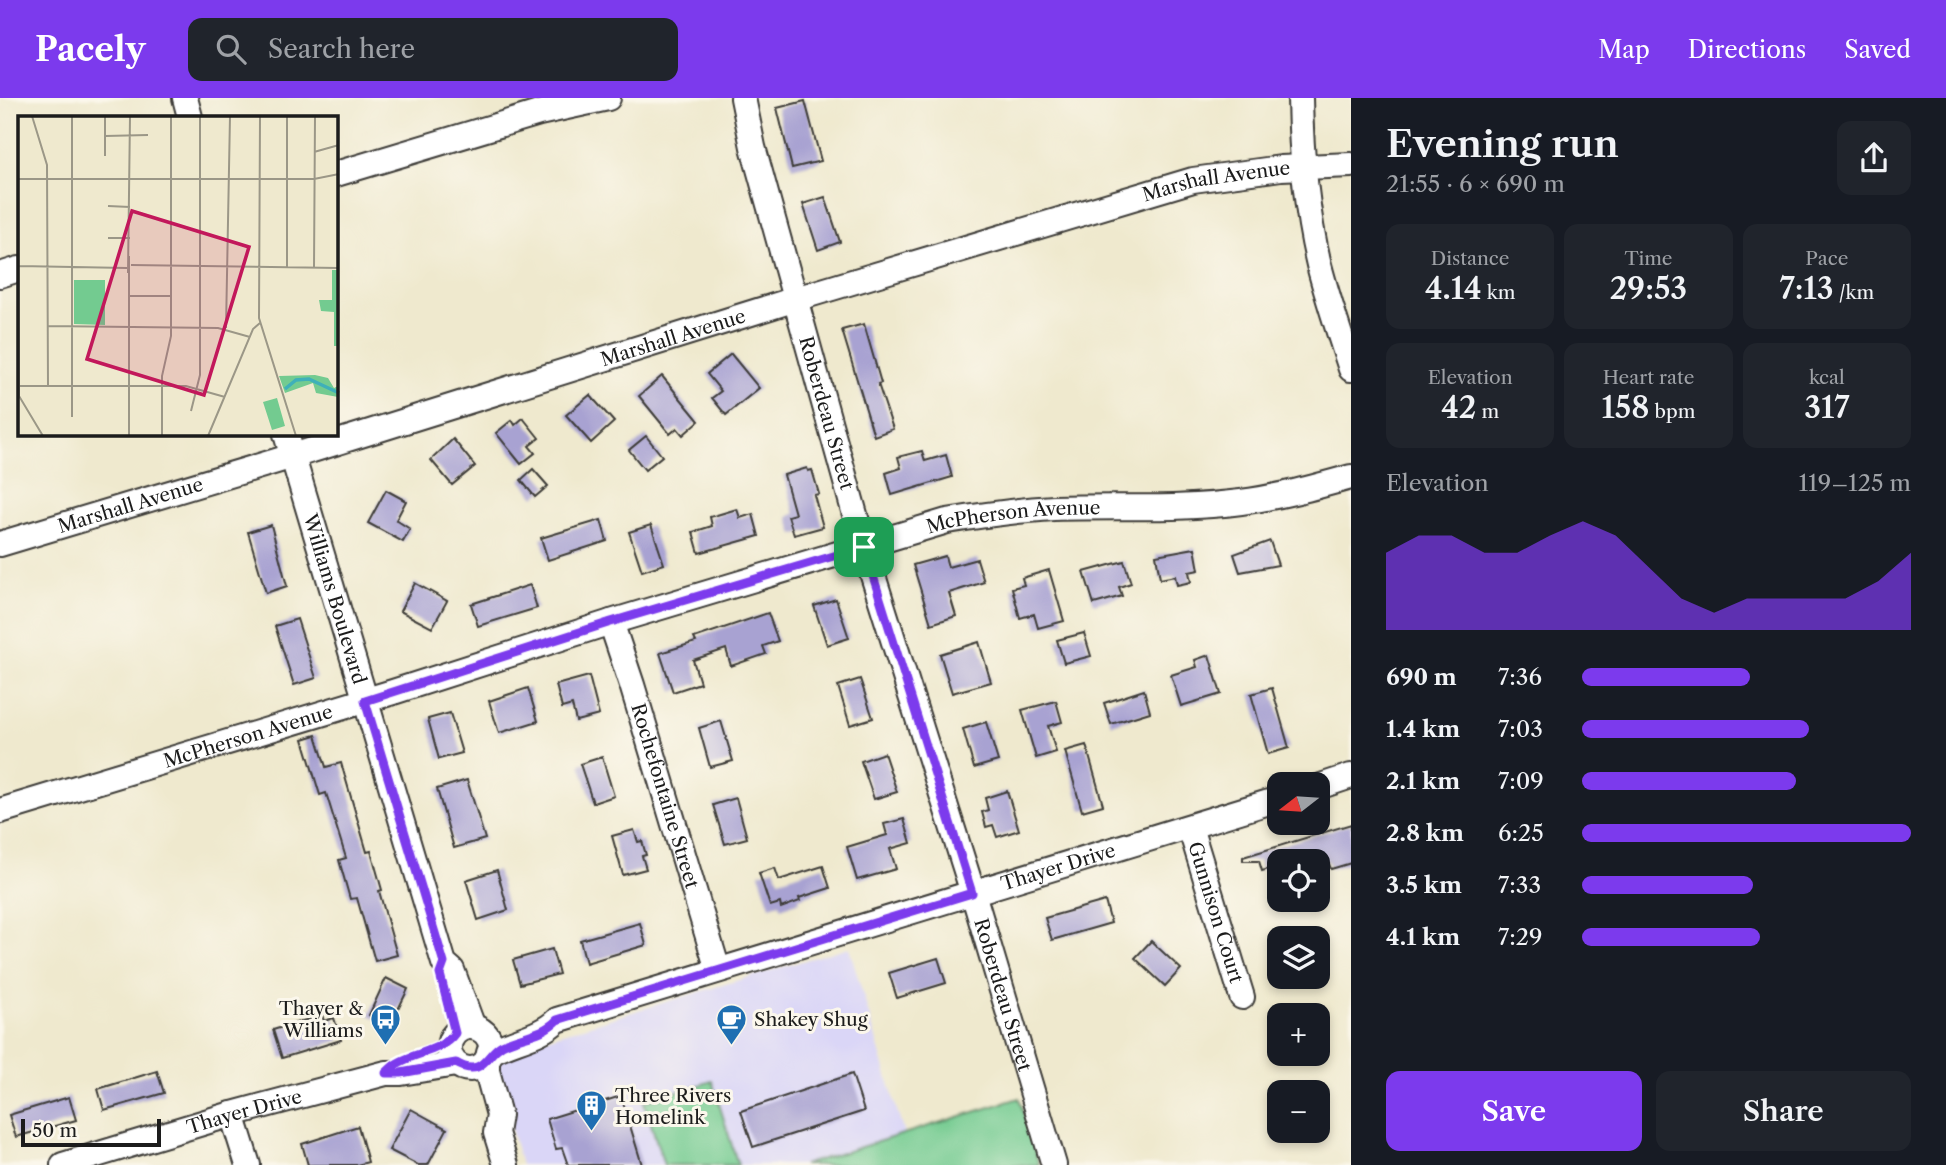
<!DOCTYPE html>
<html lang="en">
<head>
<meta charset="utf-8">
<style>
	:root { --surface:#171b24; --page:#20242c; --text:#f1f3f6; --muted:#9ea1a6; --accent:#7c3aed }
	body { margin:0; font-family:"Libre Caslon Text",serif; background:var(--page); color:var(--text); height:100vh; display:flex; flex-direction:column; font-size:26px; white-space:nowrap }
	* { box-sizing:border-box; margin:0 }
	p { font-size:23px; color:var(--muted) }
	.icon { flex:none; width:38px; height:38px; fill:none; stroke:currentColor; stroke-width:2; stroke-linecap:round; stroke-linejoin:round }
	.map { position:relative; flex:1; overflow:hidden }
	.side { display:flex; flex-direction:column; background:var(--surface); width:595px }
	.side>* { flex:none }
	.needle { width:46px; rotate:253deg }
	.controls { position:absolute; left:1267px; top:674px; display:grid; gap:14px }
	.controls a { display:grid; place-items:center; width:63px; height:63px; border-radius:14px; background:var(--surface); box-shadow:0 4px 10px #0003; font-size:35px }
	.scale { position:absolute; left:21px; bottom:18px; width:140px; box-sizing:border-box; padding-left:7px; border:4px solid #1c1c1c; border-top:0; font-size:19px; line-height:24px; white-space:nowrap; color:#1c1c1c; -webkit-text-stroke:5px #fbf7ec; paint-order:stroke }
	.pin { position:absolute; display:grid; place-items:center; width:60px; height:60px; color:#fff; margin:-30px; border-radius:14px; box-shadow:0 4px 10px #0006 }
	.round { display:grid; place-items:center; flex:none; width:74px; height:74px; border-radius:14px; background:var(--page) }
	.headline { display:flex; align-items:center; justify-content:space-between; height:119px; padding:0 35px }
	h1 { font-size:38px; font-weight:600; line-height:52px }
	.stats { display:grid; grid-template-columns:repeat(3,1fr); gap:10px; height:119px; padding:7px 35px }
	.stats div { display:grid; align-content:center; border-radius:14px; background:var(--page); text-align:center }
	.stats b { font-size:30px; font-weight:600 }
	.stats small { font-size:19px; font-weight:400 }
	.stats p { font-size:19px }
	.chart { height:196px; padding:14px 35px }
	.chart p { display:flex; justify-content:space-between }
	.chart svg { width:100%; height:126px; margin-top:7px; fill:var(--accent); opacity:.7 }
	.button { display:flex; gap:14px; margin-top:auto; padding:14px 35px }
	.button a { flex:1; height:80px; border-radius:14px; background:var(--accent); color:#fff; font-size:28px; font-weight:600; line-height:80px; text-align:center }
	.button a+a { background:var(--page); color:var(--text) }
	ul { padding:0 35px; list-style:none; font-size:23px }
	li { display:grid; grid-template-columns:112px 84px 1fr; align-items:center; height:52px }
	li i { height:18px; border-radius:9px; background:var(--accent) }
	header { display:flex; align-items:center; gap:42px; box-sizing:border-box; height:98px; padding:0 35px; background:var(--accent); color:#fff }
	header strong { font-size:33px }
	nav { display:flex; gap:38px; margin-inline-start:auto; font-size:24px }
	.search { width:490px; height:63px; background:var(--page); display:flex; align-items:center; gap:18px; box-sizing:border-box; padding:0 24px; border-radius:14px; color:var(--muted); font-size:26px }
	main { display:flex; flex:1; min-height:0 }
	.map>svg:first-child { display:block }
	.built { fill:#dad6f7 }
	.green { fill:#73cb90; stroke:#487456; stroke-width:2 }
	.building { fill:#a8a2d2 }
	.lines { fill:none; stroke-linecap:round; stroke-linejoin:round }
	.minor-casing { stroke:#3c3b37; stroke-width:28 }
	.minor { stroke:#fff; stroke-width:24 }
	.route-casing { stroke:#fff; stroke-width:14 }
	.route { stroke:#7c3aed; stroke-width:9 }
	.labels { text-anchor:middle; stroke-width:6; stroke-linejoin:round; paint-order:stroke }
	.street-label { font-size:19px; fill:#1c1c1c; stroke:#fbf7ec }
	.poi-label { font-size:19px; fill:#1c1c1c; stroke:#fbf7ec; text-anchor:start }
	.inset-river { fill:none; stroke:#3fb0b9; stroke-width:3.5 }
	.inset-road { fill:none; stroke:#9b9787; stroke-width:2 }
	.view { fill:#c2185b; fill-opacity:0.15; stroke:#c2185b; stroke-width:3.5 }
	.inset-edge { fill:none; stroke:#1c1c1c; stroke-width:3.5 }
</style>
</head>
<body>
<header>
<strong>Pacely</strong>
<div class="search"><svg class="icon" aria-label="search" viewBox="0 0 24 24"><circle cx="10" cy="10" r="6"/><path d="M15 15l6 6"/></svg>Search here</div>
<nav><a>Map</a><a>Directions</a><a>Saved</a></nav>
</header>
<main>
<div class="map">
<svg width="1351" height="1067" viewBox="0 0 1351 1067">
	<rect width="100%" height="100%" fill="#fbf7ec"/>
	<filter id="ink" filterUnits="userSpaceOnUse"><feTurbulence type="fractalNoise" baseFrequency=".0143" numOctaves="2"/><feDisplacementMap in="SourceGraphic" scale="14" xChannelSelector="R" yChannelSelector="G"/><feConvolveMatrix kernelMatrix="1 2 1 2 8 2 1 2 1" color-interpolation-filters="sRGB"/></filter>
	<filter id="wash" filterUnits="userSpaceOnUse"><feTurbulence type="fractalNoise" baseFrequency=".00686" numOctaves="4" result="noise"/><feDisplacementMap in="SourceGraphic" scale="28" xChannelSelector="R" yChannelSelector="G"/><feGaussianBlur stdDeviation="1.57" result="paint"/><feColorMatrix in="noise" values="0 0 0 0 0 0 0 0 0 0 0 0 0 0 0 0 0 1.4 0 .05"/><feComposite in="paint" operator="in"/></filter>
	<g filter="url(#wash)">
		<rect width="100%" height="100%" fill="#efe9ce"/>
		<polygon class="built" points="849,849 904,1036 803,1067 521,1067 492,961 540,942"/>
		<g class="green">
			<polygon points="712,983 738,1067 664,1067 644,1004"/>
			<polygon points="1019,1000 1039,1067 803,1067"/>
		</g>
		<g id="blocks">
			<g class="building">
				<polygon points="805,3 821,63 792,70 777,10"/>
				<polygon points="825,99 840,144 818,152 803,106"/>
				<polygon points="864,226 881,285 878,286 893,331 874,338 842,232"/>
				<polygon points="731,256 759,290 726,317 712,300 721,293 707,276"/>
				<polygon points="662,278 699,323 683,337 677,330 670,336 639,298"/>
				<polygon points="590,297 614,324 591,345 566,317"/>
				<polygon points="523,320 539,340 529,348 535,355 521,366 496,335 512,322 515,327"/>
				<polygon points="646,338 662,358 645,372 629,352"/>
				<polygon points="453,341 475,368 452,387 431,362"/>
				<polygon points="922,353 925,363 946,357 952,379 892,397 886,375 901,370 898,359"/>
				<polygon points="807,370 808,373 812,372 819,396 814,397 823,429 794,437 788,418 795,416 784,377"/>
				<polygon points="533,371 548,388 535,399 521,382"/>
				<polygon points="386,392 406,403 396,422 410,431 403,444 368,425"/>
				<polygon points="737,411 740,420 753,416 759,438 699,455 693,434 712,428 710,419"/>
				<polygon points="601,422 607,443 548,462 541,440"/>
				<polygon points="271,427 287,488 266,495 248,434"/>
				<polygon points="651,427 664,466 642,473 629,434"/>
				<polygon points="1270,443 1278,467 1240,474 1234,456"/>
				<polygon points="1195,450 1199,472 1189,474 1191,484 1177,487 1175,478 1160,481 1156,457"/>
				<polygon points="945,458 948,469 977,461 984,484 949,495 956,518 931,526 913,467"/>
				<polygon points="1124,463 1131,485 1119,489 1122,498 1094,506 1084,474"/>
				<polygon points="1049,472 1064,523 1038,530 1034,516 1020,520 1012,490 1024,487 1022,480"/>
				<polygon points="415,485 447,503 432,530 400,513"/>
				<polygon points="530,487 537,510 478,528 471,506"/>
				<polygon points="836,501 849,540 827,547 814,508"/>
				<polygon points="768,515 778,543 763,548 766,556 731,568 726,551 693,562 700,585 673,594 660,555 696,544 694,540"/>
				<polygon points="297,521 316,580 294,587 275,528"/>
				<polygon points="1084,535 1091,558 1064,565 1057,542"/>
				<polygon points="979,544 991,584 952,595 940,556"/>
				<polygon points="1209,557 1221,596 1181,608 1171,577 1197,569 1195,562"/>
				<polygon points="589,578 599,617 576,623 572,607 562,610 556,587"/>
				<polygon points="860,581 873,620 850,627 838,588"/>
				<polygon points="528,590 538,623 499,635 489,603"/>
				<polygon points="1272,590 1289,650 1268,656 1251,596"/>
				<polygon points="1144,592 1150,614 1111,626 1104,605"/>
				<polygon points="1056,603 1062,624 1048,628 1056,654 1036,660 1022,612"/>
				<polygon points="450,615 462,655 439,661 428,621"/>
				<polygon points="721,623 733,663 710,669 699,630"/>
				<polygon points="986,624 998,663 974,670 963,631"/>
				<polygon points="316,637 326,669 341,665 367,754 371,753 382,792 379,793 397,857 375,863 357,800 350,801 339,762 346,760 326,695 320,697 303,641"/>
				<polygon points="1086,647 1103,707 1082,713 1065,653"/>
				<polygon points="884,655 897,694 874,701 861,663"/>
				<polygon points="602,659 614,698 593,705 580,666"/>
				<polygon points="467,682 485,741 454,750 437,691"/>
				<polygon points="1007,693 1019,732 997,739 993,727 986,729 982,714 988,712 985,700"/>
				<polygon points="736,700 747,740 725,746 713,707"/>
				<polygon points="904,721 911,745 890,751 896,771 857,782 847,749 887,737 884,726"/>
				<polygon points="1351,726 1351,765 1331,771 1328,763 1279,763 1279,768 1262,773 1259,763 1243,763 1243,759"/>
				<polygon points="634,732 638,744 642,743 646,757 642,758 646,771 623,777 612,738"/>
				<polygon points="823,768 830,790 799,800 800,803 781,810 780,805 770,808 759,775 775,770 779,782"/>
				<polygon points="497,772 508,812 478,822 466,782"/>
				<polygon points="1105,803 1111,825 1052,842 1045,820"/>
				<polygon points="640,825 646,847 586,865 580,842"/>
				<polygon points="1151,843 1181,871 1165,888 1135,860"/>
				<polygon points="552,851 559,876 520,886 513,862"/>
				<polygon points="938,860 946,885 897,900 889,875"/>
				<polygon points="386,880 408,891 390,928 369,917"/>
				<polygon points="322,917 324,923 334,920 341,942 282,960 273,932"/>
				<polygon points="157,973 164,995 104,1012 98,991"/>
				<polygon points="852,976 864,1013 753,1049 741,1013"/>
				<polygon points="621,998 642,1067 568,1067 562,1050 556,1051 547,1021"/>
				<polygon points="69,999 76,1022 16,1039 9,1017"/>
				<polygon points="411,1011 447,1031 428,1067 418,1067 389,1052"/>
				<polygon points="358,1028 368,1064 357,1067 308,1067 302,1046"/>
			</g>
		</g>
	</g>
	<g filter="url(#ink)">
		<use href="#blocks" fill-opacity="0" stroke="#3c3b37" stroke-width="2"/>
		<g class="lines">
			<defs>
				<g id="minor">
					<polyline points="185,0 190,19"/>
					<path id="s1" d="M 743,0 L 753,49 L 864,449 L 973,795 L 1054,1067"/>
					<path d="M 1300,0 C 1301,57 1306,112 1319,167 C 1328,202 1340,237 1351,271"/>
					<polyline points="336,76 539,15 608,0"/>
					<polyline points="0,177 19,171"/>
					<path id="s2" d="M 286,336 L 444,865 L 452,872 L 473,929"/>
					<path id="s3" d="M 0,446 L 293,358 L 812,196 L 1193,82 L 1281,70 L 1351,67"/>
					<path id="s4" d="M 611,524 L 632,587 L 718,872"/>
					<polyline points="1318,689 1351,678"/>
					<path id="s5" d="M 0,713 L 393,594 L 611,524 L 947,423 C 983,417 1018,412 1054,410 C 1116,408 1179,412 1241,404 C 1279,399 1315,389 1351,379"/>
					<path id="s6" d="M 1190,729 L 1242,899"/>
					<circle cx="470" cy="950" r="21"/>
					<path id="s7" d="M 489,955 C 510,943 542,938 557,922 L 1279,701"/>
					<polyline points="487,961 487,973 499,1017 496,1035 506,1067"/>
					<polyline points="232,1016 248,1067"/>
					<path id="s8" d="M 63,1067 L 232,1016 L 386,975 L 401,975 L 456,966"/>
				</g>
			</defs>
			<use href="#minor" class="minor-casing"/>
			<use href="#minor" class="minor"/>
		</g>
	</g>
	<g class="lines" filter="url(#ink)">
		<defs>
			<path id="route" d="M 864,449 L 972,795 L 557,922 C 543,937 520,938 502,947 C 491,953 486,966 477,969 C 470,972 463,969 456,965 L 401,975 L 386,975 C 390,971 395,966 400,964 C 418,954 442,953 455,935 L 440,876 L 444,865 L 365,603 L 611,524 Z"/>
		</defs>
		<use href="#route" class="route-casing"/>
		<use href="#route" class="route"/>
	</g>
	<defs>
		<symbol id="bus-pin" viewBox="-11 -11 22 30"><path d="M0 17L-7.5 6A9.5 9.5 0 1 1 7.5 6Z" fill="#1f6fb2" stroke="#fbf7ec"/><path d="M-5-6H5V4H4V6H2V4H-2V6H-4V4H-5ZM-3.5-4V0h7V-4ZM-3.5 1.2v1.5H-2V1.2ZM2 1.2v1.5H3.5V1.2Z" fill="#fff"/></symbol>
		<symbol id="cafe-pin" viewBox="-11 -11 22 30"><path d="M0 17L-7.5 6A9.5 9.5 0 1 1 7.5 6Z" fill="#1f6fb2" stroke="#fbf7ec"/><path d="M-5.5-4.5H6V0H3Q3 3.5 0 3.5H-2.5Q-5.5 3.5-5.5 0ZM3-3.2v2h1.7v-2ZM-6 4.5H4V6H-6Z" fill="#fff"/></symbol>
		<symbol id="building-pin" viewBox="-11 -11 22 30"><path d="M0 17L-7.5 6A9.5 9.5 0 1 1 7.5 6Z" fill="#1f6fb2" stroke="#fbf7ec"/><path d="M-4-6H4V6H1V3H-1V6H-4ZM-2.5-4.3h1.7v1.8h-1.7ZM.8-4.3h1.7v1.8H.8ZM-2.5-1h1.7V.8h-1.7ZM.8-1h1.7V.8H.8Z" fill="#fff"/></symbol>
	</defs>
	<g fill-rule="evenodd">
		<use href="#bus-pin" x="368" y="904" width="35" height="47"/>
		<use href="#cafe-pin" x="714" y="904" width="35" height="47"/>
		<use href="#building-pin" x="574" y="990" width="35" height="47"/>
	</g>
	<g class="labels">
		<g class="street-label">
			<text dy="7" stroke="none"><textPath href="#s3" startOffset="1270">Marshall Avenue</textPath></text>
			<text dy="7" stroke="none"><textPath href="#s3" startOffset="704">Marshall Avenue</textPath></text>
			<text dy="7" stroke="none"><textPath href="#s1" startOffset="326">Roberdeau Street</textPath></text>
			<text dy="7" stroke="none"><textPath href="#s3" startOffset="136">Marshall Avenue</textPath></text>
			<text dy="7" stroke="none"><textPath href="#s5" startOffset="1057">McPherson Avenue</textPath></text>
			<text dy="7" stroke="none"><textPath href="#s2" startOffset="172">Williams Boulevard</textPath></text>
			<text dy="7" stroke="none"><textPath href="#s5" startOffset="259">McPherson Avenue</textPath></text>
			<text dy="7" stroke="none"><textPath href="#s4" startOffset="182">Rochefontaine Street</textPath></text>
			<text dy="7" stroke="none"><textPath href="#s7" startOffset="600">Thayer Drive</textPath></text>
			<text dy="7" stroke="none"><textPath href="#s6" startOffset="89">Gunnison Court</textPath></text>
			<text dy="7" stroke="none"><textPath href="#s1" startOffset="934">Roberdeau Street</textPath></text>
			<text dy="7" stroke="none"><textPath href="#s8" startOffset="189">Thayer Drive</textPath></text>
		</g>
		<g class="poi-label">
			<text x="363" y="917" text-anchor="end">Thayer &amp;<tspan x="363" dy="22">Williams</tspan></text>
			<text x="754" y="928">Shakey Shug</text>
			<text x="615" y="1004">Three Rivers<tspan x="615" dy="22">Homelink</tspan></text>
		</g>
	</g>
	<g transform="translate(18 18)">
		<rect width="320" height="320" fill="#efe9ce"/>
		<path d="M 314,154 L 320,154 L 319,230 L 316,230 L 316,196 L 303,195 L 301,184 L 314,184 ZM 56,164 L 87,164 L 87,209 L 56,208 ZM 297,259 L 310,262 L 316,272 L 320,270 L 320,281 L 298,277 L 295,267 L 267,277 L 261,260 ZM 259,282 L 267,310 L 254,314 L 245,286 Z" fill="#73cb90"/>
		<path class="inset-river" d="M 267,273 L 278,264 L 291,263 L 321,277"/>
		<path class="inset-road" d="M 14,0 L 29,49 L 30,270M 54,0 L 54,301M 242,0 L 241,202 L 278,320M 87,20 L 130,19M 296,36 L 321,29M 87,40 L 87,0M 0,47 L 1,280 L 25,320M 0,63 L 296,63 L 321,58M 90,90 L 112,91M 90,122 L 112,122M 111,140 L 111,320M 113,149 L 321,152M 1,150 L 109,152M 269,151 L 269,0M 296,152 L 297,0M 110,157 L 112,0M 111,180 L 153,180M 29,210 L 200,212 L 232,221M 208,212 L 212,0M 0,270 L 168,270 L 207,281M 173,295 L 182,259 L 182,0M 144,320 L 144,260 L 153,220 L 153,0M 190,320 L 235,213 L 242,207"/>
		<path class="view" d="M 114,95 L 231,131 L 186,279 L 69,243 Z"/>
		<rect width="320" height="320" class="inset-edge"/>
	</g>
</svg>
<div class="controls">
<a><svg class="needle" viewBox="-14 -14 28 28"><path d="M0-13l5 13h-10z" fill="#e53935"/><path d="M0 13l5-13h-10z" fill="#9ea1a6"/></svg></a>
<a><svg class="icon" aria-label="locate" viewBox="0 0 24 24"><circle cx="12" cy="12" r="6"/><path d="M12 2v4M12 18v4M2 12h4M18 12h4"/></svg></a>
<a><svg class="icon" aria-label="layers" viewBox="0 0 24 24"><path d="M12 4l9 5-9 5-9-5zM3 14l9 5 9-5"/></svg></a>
<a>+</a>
<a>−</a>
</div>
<div class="scale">50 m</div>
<div class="pin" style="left:864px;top:449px;background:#1e9e55"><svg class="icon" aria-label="arrive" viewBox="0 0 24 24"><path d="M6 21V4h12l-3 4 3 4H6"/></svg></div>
</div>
<section class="side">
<div class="headline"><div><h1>Evening run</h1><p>21:55 · 6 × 690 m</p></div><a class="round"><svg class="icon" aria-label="share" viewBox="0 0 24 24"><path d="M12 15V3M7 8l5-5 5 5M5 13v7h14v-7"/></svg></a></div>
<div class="stats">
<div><p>Distance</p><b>4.14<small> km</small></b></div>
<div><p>Time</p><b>29:53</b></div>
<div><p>Pace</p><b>7:13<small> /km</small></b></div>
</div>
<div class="stats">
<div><p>Elevation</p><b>42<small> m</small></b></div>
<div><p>Heart rate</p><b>158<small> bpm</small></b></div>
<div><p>kcal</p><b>317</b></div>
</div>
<div class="chart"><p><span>Elevation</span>119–125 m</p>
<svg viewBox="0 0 160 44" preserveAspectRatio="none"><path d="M0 44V17L10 11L20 11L30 17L40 17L50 11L60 6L70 11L80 22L90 33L100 38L110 33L120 33L130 33L140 33L150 27L160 17V44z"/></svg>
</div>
<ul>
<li><b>690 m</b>7:36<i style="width:51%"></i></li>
<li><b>1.4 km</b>7:03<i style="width:69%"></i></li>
<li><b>2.1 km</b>7:09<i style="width:65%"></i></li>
<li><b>2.8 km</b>6:25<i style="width:100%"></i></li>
<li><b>3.5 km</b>7:33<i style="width:52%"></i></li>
<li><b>4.1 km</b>7:29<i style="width:54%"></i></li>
</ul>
<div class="button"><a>Save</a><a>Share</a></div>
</section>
</main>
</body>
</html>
